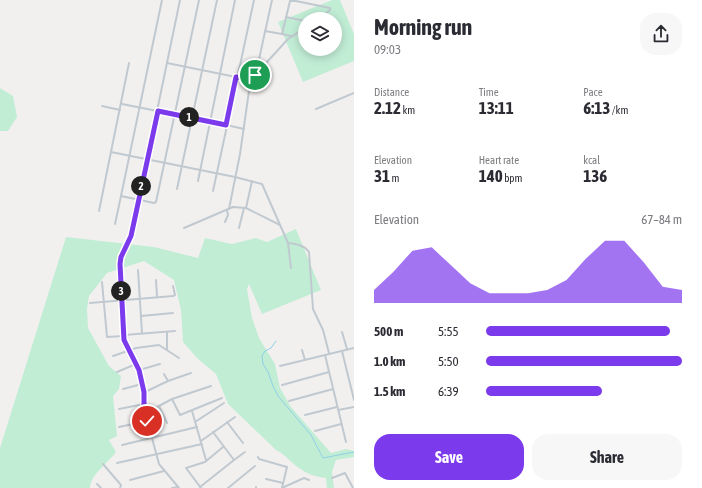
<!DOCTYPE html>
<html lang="en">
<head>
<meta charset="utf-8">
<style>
	:root { --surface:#fff; --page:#f7f7f7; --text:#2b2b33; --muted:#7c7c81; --accent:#7c3aed }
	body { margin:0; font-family:"Asap Condensed",sans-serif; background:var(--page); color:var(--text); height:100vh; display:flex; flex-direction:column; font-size:15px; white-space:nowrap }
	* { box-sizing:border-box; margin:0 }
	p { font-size:13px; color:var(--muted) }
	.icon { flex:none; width:22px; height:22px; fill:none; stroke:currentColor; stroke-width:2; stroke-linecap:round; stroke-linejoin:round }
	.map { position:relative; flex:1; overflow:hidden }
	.drawer { display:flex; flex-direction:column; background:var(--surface); width:348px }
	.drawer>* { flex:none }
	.tools { position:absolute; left:298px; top:12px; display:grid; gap:8px }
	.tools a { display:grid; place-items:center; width:44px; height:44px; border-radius:50%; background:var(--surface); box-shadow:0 2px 10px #0003; font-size:20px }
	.pin { position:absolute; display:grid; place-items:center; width:34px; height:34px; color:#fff; margin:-17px; border:2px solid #fff; border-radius:50%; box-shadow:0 1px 4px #0007 }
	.km { position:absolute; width:20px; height:20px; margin:-10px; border-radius:50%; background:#222; color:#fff; font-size:11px; line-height:20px; text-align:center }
	.round { display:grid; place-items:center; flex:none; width:42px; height:42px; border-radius:16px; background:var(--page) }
	.headline { display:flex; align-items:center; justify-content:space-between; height:68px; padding:0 20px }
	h1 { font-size:22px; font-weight:700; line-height:30px }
	.stats { display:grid; grid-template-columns:repeat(3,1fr); gap:6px; height:68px; padding:4px 20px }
	.stats div { display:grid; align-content:center }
	.stats b { font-size:17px; font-weight:700 }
	.stats small { font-size:11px; font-weight:400 }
	.stats p { font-size:11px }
	.chart { height:112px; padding:8px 20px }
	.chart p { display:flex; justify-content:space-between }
	.chart svg { width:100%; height:72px; margin-top:4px; fill:var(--accent); opacity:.7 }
	.cta { display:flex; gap:8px; margin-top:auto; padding:8px 20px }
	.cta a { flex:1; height:46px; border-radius:16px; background:var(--accent); color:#fff; font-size:16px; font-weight:700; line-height:46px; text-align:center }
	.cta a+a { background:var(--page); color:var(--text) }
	ul { padding:0 20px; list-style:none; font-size:13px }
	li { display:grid; grid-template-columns:64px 48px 1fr; align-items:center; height:30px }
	li i { height:10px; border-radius:5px; background:var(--accent) }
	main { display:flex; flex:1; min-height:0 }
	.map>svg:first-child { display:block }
	.green { fill:#c1edd5; fill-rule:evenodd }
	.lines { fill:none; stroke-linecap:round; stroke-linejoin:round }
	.stream { stroke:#90cfe7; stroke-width:1 }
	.minor { stroke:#c1c9d0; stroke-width:2 }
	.route-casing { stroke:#fff; stroke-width:8 }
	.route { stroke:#7c3aed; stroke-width:5 }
</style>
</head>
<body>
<main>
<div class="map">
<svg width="354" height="488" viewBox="0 0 354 488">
	<rect width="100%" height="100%" fill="#f2f0ef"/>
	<g class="green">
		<path d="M 332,0 L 340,0 L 354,34 L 354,61 L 303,82 L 278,22 ZM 305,19 L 335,19 L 335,49 L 305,49 Z"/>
		<polygon points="0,88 13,96 17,117 8,131 0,131"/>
		<path d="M 296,229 L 321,290 L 262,314 L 249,284 L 247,289 L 252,318 L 259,338 L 275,364 L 280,388 L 291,407 L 331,453 L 346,449 L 354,451 L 354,457 L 336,460 L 332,472 L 334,488 L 327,488 L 326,478 C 316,477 307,474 299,468 C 290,462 286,455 276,450 L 228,404 L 216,374 L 197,358 L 183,342 L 181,310 L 174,280 L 144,261 L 107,273 L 89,296 L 87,309 L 88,328 L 109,366 L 121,376 L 119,389 L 113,396 L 117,436 L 109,440 L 116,452 C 109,462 90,475 90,488 L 0,488 L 0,448 L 66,237 L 154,247 L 198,258 L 205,238 L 232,244 L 256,238 L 267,242 Z"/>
	</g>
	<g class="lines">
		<polyline class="stream" points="276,341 271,348 265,351 262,356 263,364 268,372 273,386 278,396 311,435 323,458 354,452"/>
		<g class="minor">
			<polyline points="290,1 296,1 330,8 330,10 319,19"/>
			<polyline points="286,17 305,21"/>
			<polyline points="265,31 282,34 290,1"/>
			<polyline points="282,34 291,36"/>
			<polyline points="167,63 236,77 252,79"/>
			<polyline points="257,73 288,39 305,28"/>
			<polyline points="122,104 218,123 244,129"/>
			<polyline points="102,106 120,110"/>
			<polyline points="316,109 354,93"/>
			<polyline points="111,152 235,177 262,184 288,243 291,268"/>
			<polyline points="198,181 235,0"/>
			<polyline points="177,189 217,0"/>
			<polyline points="213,191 254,0"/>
			<polyline points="121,196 162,0"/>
			<polyline points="246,208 280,225"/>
			<polyline points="229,209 240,154 250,84 256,73 272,0"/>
			<polyline points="99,211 129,63"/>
			<polyline points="225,222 228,215 227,210"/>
			<polyline points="115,224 121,196 154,203 156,202 199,0"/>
			<polyline points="184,228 233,207 246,208 252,181"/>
			<polyline points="239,228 244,208"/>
			<path d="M 288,243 C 296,244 304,245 309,252 L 313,309 L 323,330 L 329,353"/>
			<polyline points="138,270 142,333"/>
			<polyline points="156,280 157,297"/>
			<polyline points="102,282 107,337 123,336"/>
			<polyline points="90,303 173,296 175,295 173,286"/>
			<polyline points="141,316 173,313"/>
			<polyline points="342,332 347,349"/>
			<polyline points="124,335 175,331"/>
			<polyline points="167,349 167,332"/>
			<polyline points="302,350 305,360"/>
			<polyline points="342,351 354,400"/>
			<polyline points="325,355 346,442"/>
			<polyline points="113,356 136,348 159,345 179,358"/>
			<polyline points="280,366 354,348"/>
			<polyline points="139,370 160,364"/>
			<polyline points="117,372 136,364"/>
			<polyline points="164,374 168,381"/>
			<polyline points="282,385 329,372"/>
			<polyline points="123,389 142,384"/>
			<polyline points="145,392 168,381 191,373"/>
			<polyline points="172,399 180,415 222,398"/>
			<polyline points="289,401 333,389"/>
			<polyline points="159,406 167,423"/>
			<polyline points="119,409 144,404"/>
			<polyline points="338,410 354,407"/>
			<polyline points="192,411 206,460"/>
			<polyline points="145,412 159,406 172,399 211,386"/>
			<polyline points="305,415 337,407"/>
			<polyline points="195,422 224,403"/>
			<polyline points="227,422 243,443"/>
			<polyline points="119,427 147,421"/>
			<polyline points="315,431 341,424"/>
			<polyline points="201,441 235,417"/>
			<polyline points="122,445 197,427"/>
			<polyline points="258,457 259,459 287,467 282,488"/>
			<polyline points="234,460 245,452"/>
			<polyline points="117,463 202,444"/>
			<polyline points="103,464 121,485 120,488"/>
			<polyline points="332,478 345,473 353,488"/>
			<polyline points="266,479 283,483"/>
			<polyline points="130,480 164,471"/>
			<polyline points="97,484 101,488"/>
			<polyline points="200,487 234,460 213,432"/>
			<polyline points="172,488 178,487"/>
			<polyline points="179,488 159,464 145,412 145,392 139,370 124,340 120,264 121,257 131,236 134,222 180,0"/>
			<polyline points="201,488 186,468 205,462 223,447"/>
			<polyline points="228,488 255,466"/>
			<polyline points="256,488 256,487"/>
			<polyline points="282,488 304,478 309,480"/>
		</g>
	</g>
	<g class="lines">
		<defs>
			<polyline id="route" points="147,421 144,412 144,392 139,370 124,340 120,264 121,257 131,236 158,111 226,125 236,77 252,79 255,75"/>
		</defs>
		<use href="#route" class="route-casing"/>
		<use href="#route" class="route"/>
	</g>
</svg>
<div class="tools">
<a><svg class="icon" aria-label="layers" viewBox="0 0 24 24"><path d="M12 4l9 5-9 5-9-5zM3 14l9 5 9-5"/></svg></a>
</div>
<div class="pin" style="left:255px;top:75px;background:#1e9e55"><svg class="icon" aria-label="arrive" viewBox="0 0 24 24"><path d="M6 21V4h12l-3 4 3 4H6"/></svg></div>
<div class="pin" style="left:147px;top:421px;background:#d93025"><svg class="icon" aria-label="check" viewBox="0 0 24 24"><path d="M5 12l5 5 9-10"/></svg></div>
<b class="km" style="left:189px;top:117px">1</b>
<b class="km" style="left:141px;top:186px">2</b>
<b class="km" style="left:121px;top:291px">3</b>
</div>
<section class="drawer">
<div class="headline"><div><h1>Morning run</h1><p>09:03</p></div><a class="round"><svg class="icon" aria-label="share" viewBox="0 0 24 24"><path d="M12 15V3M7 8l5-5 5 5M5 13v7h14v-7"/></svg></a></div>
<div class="stats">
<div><p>Distance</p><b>2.12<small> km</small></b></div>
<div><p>Time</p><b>13:11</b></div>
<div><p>Pace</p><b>6:13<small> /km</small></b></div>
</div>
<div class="stats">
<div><p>Elevation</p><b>31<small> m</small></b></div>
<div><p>Heart rate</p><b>140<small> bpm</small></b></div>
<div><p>kcal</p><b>136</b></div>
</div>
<div class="chart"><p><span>Elevation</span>67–84 m</p>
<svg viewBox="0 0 160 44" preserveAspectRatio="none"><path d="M0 44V36L10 25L20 12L30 10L40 21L50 32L60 38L70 38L80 38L90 36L100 30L110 17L120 6L130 6L140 19L150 34L160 36V44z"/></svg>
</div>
<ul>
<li><b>500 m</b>5:55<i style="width:94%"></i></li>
<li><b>1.0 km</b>5:50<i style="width:100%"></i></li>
<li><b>1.5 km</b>6:39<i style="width:59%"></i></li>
</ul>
<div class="cta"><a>Save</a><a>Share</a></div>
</section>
</main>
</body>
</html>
